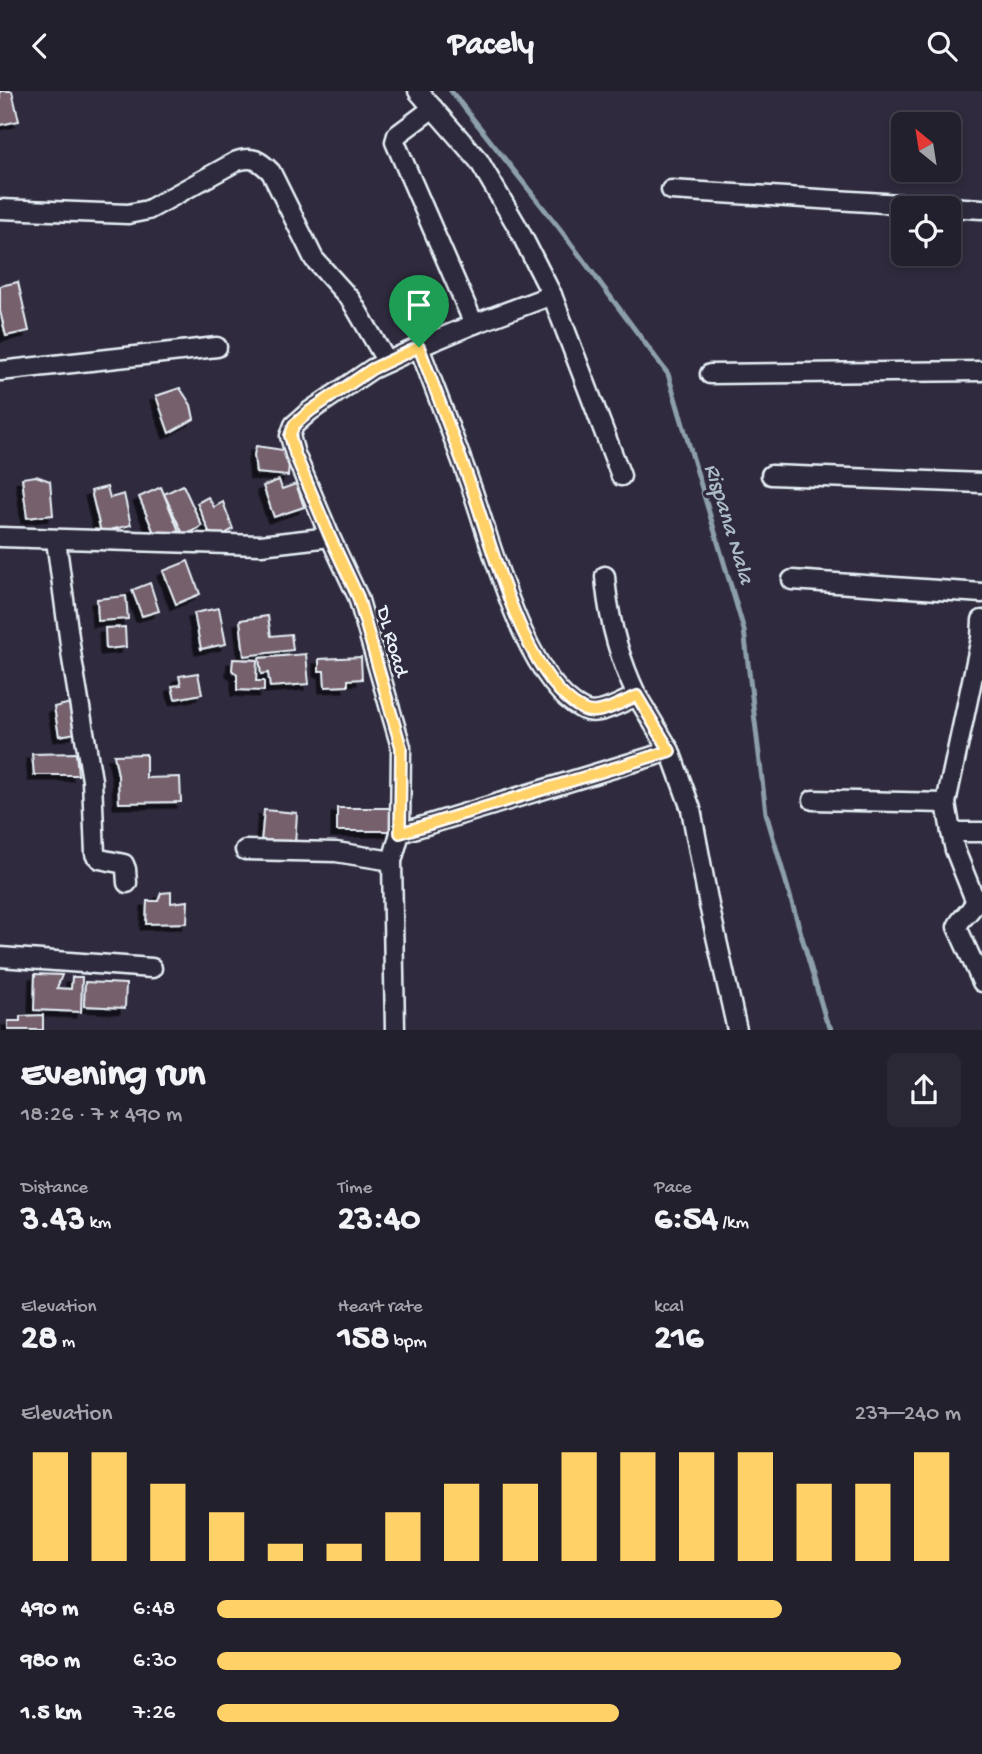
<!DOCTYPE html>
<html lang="en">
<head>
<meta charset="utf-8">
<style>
	:root { --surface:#23202e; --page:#2b2836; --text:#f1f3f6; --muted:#a3a3aa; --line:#403e4a; --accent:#ffd166 }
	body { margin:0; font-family:"Gochi Hand",sans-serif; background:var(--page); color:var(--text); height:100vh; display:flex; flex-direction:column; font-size:26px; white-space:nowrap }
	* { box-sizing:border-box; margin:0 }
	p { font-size:23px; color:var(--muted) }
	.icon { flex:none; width:38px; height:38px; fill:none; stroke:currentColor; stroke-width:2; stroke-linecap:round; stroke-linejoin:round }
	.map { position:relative; height:939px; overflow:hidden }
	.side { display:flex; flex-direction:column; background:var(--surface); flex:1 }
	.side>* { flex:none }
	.needle { width:46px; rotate:330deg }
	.buttons { position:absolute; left:891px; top:21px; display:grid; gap:14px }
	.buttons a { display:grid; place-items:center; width:70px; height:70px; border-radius:10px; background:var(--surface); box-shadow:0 4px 10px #0003,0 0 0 2px var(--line); font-size:35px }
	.pin { position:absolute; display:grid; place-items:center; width:60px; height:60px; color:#fff; margin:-72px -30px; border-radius:50% 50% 50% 0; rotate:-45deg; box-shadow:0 0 7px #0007 }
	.pin .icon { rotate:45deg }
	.round { display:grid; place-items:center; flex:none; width:74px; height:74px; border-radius:10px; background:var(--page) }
	.headline { display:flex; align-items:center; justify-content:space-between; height:119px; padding:0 21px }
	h1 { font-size:38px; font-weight:700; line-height:52px }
	.stats { display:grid; grid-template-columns:repeat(3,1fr); gap:10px; height:119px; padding:7px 21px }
	.stats div { display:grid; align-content:center }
	.stats b { font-size:35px; font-weight:700 }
	.stats small { font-size:19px; font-weight:400 }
	.stats p { font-size:19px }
	.chart { height:196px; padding:14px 21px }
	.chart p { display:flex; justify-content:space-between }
	.chart svg { width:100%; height:126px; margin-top:7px; stroke:var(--accent); stroke-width:6 }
	ul { padding:0 21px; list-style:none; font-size:23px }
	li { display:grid; grid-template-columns:112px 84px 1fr; align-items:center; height:52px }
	li i { height:18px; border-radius:9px; background:var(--accent) }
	header { display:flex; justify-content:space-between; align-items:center; height:91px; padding:0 21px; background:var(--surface); font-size:32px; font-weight:700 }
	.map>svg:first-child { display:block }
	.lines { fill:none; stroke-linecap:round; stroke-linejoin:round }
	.stream { stroke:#8c9fab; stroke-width:5 }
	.building { fill:#75616c; stroke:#e8f1f8; stroke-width:2; filter:url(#shadow) }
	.minor-casing { stroke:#e8f1f8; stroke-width:23 }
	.minor { stroke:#2f2a3d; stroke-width:18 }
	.route-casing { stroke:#fff; stroke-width:14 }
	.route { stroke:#ffd166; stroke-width:9 }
	.labels { text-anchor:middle; stroke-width:6; stroke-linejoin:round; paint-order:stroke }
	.street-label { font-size:21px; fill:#e8f1f8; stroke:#2f2a3d }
	.water-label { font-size:23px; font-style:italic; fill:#abbac5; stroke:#2f2a3d }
</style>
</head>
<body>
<header><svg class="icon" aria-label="back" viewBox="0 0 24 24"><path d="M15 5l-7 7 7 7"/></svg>Pacely<svg class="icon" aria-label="search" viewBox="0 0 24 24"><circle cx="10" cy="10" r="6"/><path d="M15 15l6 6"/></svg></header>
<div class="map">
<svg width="982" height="939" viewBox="0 0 982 939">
	<defs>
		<filter id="shadow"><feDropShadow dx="-5.5" dy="5.5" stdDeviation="0" flood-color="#0009"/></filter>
	</defs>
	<rect width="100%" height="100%" fill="#2f2a3d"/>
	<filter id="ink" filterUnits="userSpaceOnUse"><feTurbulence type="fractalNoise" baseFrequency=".0143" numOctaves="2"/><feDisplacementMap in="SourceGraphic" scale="14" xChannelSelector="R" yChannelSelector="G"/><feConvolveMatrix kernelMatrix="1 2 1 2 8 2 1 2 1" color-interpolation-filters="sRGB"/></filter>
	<g filter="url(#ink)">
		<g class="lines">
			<polyline class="stream" points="451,0 560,138 668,283 744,539 766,722 826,929 832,939"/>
		</g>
		<g class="building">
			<polygon points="0,0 12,0 19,30 0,34"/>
			<polygon points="18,191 29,240 6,245 0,220 0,195"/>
			<polygon points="180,297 191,314 194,328 169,342 156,305"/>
			<polygon points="256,355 290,360 288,385 256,382 254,364"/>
			<polygon points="36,385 50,390 53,424 27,427 22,387"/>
			<polygon points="279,389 282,398 296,393 304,416 274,426 263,395"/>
			<polygon points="183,394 202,435 184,445 164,403"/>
			<polygon points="107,396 110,407 124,403 131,434 101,441 91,400"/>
			<polygon points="161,396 179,440 157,449 139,406"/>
			<polygon points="208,406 214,416 223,411 233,438 213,450 197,412"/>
			<polygon points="188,470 200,503 176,513 163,480"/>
			<polygon points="150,492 159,520 142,525 132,499"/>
			<polygon points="126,505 128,528 98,530 97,508"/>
			<polygon points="219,517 226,553 201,558 194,522"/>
			<polygon points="268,525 271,545 291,543 293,559 244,565 240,529"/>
			<polygon points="125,536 126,556 106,558 105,537"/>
			<polygon points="306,563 309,593 270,596 268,582 261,583 259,567"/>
			<polygon points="361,566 362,588 348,589 348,595 325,596 324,580 319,580 319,568"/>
			<polygon points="233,568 257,569 256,590 264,590 264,600 237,599 237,584 232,579"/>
			<polygon points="198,582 202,603 175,608 172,595 181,594 179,585"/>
			<polygon points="71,612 76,642 59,645 54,616"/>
			<polygon points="76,662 78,684 34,684 32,663"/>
			<polygon points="146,663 146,687 180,686 181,711 119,712 118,684 114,664"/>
			<rect x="337" y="717" width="54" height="23"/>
			<polygon points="264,719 297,722 295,754 261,752"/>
			<polygon points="171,801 171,812 188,810 187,832 146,833 147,810 158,810 161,802"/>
			<polygon points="35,883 62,884 57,897 71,898 72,886 82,886 81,921 34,919"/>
			<polygon points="85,891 126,893 125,917 84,915"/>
			<polygon points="43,924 43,939 8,939 8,930 20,930 20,925"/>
		</g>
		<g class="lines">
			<defs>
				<g id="minor">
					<polyline points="418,0 479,70 517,135 552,204 474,233"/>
					<path d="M 433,17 L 397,44 L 395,51 L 474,233 L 419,256 C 437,304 456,352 473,401 C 493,459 526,590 582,618 C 598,627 621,611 637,605 L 670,660 L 691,718 L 709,814 L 737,939"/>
					<polyline points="671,99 982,118"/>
					<path d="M 0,118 L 128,123 L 148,119 L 237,70 C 253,65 259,69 271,81 L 314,168 L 351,209 L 387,271"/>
					<polyline points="552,204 621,385"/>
					<polyline points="0,280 217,256"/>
					<polyline points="710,283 982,280"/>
					<polyline points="771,384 982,392"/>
					<polyline points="0,446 261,454 330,446"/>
					<polyline points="56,449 72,568 92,689 95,763 100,768 124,773 126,778 127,792"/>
					<path d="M 605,485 C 608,526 619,567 637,605"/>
					<polyline points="792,489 982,502"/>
					<polyline points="982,529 981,547 946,712 951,741 982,741"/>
					<polyline points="813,709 946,712"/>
					<path d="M 951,741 L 955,759 L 975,809 C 973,821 961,825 957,836 L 982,891"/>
					<polyline points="400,742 670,660"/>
					<polyline points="245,759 336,761 392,770"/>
					<polyline points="0,866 152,877"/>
					<polyline points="395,939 392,770 400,742 401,656 358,506 330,446 295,363 290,345 294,334 310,320 372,278 419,256"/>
				</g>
			</defs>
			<use href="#minor" class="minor-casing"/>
			<use href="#minor" class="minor"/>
		</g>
	</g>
	<g class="lines" filter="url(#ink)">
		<defs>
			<path id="route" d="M 419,256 C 437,304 456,352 473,401 C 493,459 526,589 582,618 C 598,627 621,611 637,605 L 670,660 L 400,742 L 401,656 L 358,506 L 330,446 L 295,363 L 290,345 L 294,334 L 310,320 L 372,278 Z"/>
		</defs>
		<use href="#route" class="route-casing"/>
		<use href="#route" class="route"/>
	</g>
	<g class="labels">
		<g class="street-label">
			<text transform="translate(394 550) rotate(74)" y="7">DL Road</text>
		</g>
		<g class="water-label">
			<text transform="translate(731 432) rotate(73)" y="8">Rispana Nala</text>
		</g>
	</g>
</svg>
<div class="buttons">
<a><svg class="needle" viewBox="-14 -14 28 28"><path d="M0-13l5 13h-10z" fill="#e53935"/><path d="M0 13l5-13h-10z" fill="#a3a3aa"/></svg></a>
<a><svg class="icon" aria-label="locate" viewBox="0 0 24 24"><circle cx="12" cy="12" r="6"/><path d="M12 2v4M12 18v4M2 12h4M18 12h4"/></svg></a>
</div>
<div class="pin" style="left:419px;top:256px;background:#1e9e55"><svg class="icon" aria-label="arrive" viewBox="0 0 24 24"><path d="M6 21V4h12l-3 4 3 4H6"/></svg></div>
</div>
<section class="side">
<div class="headline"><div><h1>Evening run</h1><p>18:26 · 7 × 490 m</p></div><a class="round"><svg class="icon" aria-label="share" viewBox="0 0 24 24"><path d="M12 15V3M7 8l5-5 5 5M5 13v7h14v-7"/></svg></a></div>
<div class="stats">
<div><p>Distance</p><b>3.43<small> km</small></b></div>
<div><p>Time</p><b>23:40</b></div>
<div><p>Pace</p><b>6:54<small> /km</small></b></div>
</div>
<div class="stats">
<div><p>Elevation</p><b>28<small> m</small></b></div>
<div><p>Heart rate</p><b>158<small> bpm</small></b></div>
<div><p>kcal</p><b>216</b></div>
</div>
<div class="chart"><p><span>Elevation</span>237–240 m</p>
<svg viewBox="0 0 160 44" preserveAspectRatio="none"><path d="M5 44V6M15 44V6M25 44V17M35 44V27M45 44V38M55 44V38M65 44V27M75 44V17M85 44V17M95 44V6M105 44V6M115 44V6M125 44V6M135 44V17M145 44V17M155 44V6"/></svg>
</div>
<ul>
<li><b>490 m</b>6:48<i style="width:76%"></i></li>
<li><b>980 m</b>6:30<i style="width:92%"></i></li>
<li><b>1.5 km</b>7:26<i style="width:54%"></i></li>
</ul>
</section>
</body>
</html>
